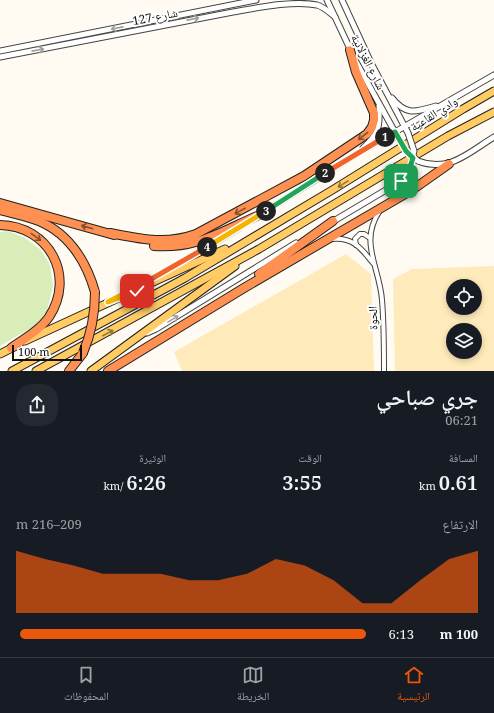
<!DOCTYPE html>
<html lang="ar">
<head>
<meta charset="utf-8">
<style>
	:root { --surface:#171b24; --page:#242831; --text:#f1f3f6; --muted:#9ea1a6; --line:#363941; --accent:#ea580c }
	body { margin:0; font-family:"Noto Serif","Noto Naskh Arabic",serif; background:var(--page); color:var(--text); direction:rtl; height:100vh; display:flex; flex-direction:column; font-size:15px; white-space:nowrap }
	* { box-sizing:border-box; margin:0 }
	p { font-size:13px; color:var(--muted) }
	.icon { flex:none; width:22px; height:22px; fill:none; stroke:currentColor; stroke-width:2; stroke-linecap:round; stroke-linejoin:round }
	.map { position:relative; height:371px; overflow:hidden; direction:ltr }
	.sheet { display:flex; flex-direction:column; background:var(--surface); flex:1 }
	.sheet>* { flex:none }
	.controls { position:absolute; left:446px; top:279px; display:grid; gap:8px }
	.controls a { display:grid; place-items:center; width:36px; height:36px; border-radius:50%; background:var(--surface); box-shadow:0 2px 6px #0003; font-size:20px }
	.scale { position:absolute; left:12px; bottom:10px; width:70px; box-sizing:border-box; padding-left:4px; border:2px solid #101010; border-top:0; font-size:11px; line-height:14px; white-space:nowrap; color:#101010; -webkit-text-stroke:3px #fff; paint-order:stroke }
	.pin { position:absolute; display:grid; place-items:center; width:34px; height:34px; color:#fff; margin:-17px; border-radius:8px; box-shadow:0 2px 6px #0006 }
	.km { position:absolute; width:20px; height:20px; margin:-10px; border-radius:50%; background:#222; color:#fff; font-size:11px; line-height:20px; text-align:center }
	.round { display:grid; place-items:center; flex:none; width:42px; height:42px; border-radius:16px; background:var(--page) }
	.summary { display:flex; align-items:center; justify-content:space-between; height:68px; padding:0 16px }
	h1 { font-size:22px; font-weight:600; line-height:30px }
	.metrics { display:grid; grid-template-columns:repeat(3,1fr); gap:6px; height:68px; padding:4px 16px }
	.metrics div { display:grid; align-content:center }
	.metrics b { font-size:20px; font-weight:600 }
	.metrics small { font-size:11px; font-weight:400 }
	.metrics p { font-size:11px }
	.chart { height:112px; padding:8px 16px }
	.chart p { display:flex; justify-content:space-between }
	.chart svg { width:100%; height:72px; margin-top:4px; fill:var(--accent); opacity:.7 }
	ul { padding:0 16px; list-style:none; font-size:13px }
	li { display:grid; grid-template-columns:64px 48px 1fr; align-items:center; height:30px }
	li i { height:10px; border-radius:5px; background:var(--accent) }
	.dock { display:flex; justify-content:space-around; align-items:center; height:56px; border-top:1px solid var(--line); background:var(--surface); font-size:11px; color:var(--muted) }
	.dock a { display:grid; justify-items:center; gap:2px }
	.dock .active { color:var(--accent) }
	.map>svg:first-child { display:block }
	.green { fill:#d8edb8 }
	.sand { fill:#ffeabb; fill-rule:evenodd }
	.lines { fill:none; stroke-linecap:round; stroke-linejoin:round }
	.minor-casing { stroke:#434343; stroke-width:6 }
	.tertiary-casing { stroke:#434343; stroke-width:7 }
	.primary-casing { stroke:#212121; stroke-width:9 }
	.motorway-casing { stroke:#212121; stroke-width:10 }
	.minor { stroke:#fff; stroke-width:4 }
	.tertiary { stroke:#fff; stroke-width:5 }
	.primary { stroke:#ffcb62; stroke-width:7 }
	.motorway { stroke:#fe9151; stroke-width:8 }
	.tertiary-bridge-casing { stroke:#434343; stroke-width:7; stroke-linecap:butt }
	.motorway-bridge-casing { stroke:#212121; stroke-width:10; stroke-linecap:butt }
	.tertiary-bridge { stroke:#fff; stroke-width:5 }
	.motorway-bridge { stroke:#fe9151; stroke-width:8 }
	.oneway { stroke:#9f9f9f }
	.oneway2 { stroke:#875030 }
	.oneway3 { stroke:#93773d }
	.split-1-casing { stroke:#fff; stroke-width:8 }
	.split-2-casing { stroke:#fff; stroke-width:8 }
	.split-3-casing { stroke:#fff; stroke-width:8 }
	.split-4-casing { stroke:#fff; stroke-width:8 }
	.split-5-casing { stroke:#fff; stroke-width:8 }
	.split-6-casing { stroke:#fff; stroke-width:8 }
	.split-1 { stroke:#22a559; stroke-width:5 }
	.split-2 { stroke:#f0652b; stroke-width:5 }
	.split-3 { stroke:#22a559; stroke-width:5 }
	.split-4 { stroke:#f5b400; stroke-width:5 }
	.split-5 { stroke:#f0652b; stroke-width:5 }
	.split-6 { stroke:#f5b400; stroke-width:5 }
	.labels { text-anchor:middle; stroke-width:4; stroke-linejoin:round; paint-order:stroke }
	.street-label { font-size:12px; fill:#101010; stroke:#fff }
</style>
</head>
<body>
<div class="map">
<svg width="494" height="371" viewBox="0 0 494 371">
	<rect width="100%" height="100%" fill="#fffbf2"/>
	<polygon class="green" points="8,231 25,238 41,250 50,265 53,286 47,311 36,325 0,346 0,232"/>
	<g class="sand">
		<polygon points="346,254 371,274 374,371 182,371 174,352"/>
		<path d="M 494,266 L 494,371 L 395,371 L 393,279 L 412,269 ZM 453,286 L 475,286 L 475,308 L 453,308 ZM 453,330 L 475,330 L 475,352 L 453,352 Z"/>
	</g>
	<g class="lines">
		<defs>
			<g id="minor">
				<path d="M 379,212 C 359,242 380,269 382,300 C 384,324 384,348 384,371"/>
				<path d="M 332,239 C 353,237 361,248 373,263"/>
				<polyline points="356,245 355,239 360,234 364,234 370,238"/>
			</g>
			<g id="tertiary">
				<polyline points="327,0 351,51"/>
				<polyline points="342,0 372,65 408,133"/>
				<polyline points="0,51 256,0"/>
				<path d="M 0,57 L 233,12 C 256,8 294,0 317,5 C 324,7 329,12 335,17"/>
				<polyline points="355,60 396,134"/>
				<path d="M 392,98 C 406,116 416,112 436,106"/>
				<path d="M 363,148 C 379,133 380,128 379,106"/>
				<path d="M 418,161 C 449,173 468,153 494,137"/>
				<polyline points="256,217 355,155 494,75"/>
				<polyline points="332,222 401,181 410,167"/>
				<polyline points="144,283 195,255 239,228"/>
				<polyline points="147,333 156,329 296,243"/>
			</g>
			<g id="primary">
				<polyline points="25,341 225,249"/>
				<polyline points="0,354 16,346"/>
				<polyline points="12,371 185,278 334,189 463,109 494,91"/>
				<polyline points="36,371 259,249 448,136 494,112"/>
				<polyline points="91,371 235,266"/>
			</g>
			<g id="motorway">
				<polyline points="0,203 114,235"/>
				<path d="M 0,210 C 11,213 22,215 33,219 C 67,230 86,260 95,292"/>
				<path d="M 0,225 C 49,226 76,276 49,317 C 40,330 24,339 11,348"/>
				<path d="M 110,233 C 141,239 165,245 196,234 L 304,176 L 367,134 L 372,127 L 374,120 L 374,113 L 356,72 L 350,50"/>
				<path d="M 154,246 C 196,249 220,232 257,216"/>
				<polyline points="259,274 333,221"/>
				<polyline points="69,371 83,353"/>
				<polyline points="108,371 244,288 412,190 449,164"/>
			</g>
		</defs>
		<use href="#minor" class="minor-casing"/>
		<use href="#tertiary" class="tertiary-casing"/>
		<use href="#primary" class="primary-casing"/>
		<use href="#motorway" class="motorway-casing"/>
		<use href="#minor" class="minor"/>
		<use href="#tertiary" class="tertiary"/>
		<use href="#primary" class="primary"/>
		<use href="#motorway" class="motorway"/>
		<defs>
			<g id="tertiary-bridge">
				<polyline points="408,133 414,151 410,167"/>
				<polyline points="398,138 406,151 418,161"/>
			</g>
			<path id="motorway-bridge" d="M 83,353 C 92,332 95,314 95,292"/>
		</defs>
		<use href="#tertiary-bridge" class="tertiary-bridge-casing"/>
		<use href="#motorway-bridge" class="motorway-bridge-casing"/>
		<use href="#tertiary-bridge" class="tertiary-bridge"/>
		<use href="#motorway-bridge" class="motorway-bridge"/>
	</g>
	<defs><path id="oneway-shaft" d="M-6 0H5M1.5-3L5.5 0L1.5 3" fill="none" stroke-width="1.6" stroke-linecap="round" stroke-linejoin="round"/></defs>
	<g class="oneway">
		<use href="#oneway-shaft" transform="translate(193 19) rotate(-11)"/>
		<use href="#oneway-shaft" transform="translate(117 28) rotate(169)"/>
		<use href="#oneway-shaft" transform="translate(38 50) rotate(-11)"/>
		<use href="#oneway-shaft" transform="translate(173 319) rotate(-31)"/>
	</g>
	<g class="oneway2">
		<use href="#oneway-shaft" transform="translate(363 136) rotate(142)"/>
		<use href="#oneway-shaft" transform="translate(240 211) rotate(151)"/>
		<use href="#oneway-shaft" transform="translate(87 227) rotate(-164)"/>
		<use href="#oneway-shaft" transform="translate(36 237) rotate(36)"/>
	</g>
	<g class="oneway3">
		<use href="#oneway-shaft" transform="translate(343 184) rotate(148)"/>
		<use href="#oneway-shaft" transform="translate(108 333) rotate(-28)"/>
	</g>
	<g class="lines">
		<defs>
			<polyline id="split-1" points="385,137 395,132 406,151 413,158 410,167 401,181"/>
			<polyline id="split-2" points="325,173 385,137"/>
			<polyline id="split-3" points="266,211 325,173"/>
			<polyline id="split-4" points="207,247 266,211"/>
			<polyline id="split-5" points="146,282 207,247"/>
			<polyline id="split-6" points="137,291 108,302 146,282"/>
		</defs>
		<use href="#split-1" class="split-1-casing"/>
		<use href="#split-2" class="split-2-casing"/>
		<use href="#split-3" class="split-3-casing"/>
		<use href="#split-4" class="split-4-casing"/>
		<use href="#split-5" class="split-5-casing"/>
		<use href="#split-6" class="split-6-casing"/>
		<use href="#split-1" class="split-1"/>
		<use href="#split-2" class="split-2"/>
		<use href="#split-3" class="split-3"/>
		<use href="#split-4" class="split-4"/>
		<use href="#split-5" class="split-5"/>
		<use href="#split-6" class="split-6"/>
	</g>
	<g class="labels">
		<g class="street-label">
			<text transform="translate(155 17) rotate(-11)" y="4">شارع 127</text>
			<text transform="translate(368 62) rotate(63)" y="4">شارع الغزلانية</text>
			<text transform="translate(434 114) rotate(-32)" y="4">وادي القاعية</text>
			<text transform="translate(373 318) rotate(-91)" y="4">الحوة</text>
		</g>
	</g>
</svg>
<div class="controls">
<a><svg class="icon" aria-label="locate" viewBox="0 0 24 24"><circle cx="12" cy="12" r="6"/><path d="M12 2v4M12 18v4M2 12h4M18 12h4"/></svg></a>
<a><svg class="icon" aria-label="layers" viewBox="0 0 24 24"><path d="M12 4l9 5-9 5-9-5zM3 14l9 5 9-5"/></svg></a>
</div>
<div class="scale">100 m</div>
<div class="pin" style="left:401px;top:181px;background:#1e9e55"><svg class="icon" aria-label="arrive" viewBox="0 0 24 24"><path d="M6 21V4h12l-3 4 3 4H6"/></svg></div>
<div class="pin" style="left:137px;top:291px;background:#d93025"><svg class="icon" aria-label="check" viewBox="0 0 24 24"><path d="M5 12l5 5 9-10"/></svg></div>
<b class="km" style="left:385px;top:137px">1</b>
<b class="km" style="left:325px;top:173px">2</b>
<b class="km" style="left:266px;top:211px">3</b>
<b class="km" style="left:207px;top:247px">4</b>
</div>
<section class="sheet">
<div class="summary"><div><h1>جري صباحي</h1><p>06:21</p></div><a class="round"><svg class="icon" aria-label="share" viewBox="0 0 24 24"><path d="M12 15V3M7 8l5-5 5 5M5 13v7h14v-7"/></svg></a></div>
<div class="metrics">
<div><p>المسافة</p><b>0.61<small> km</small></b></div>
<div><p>الوقت</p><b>3:55</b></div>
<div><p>الوتيرة</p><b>6:26<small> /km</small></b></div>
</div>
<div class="chart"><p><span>الارتفاع</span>209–216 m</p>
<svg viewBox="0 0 160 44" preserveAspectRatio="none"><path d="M0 44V6L10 11L20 15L30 20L40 20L50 20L60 24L70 24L80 20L90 11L100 15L110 24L120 38L130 38L140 24L150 11L160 6V44z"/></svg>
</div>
<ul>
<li><b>100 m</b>6:13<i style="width:99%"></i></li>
</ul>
</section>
<nav class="dock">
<a class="active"><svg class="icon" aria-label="home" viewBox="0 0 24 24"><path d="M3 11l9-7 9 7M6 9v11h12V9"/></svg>الرئيسية</a>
<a><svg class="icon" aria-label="map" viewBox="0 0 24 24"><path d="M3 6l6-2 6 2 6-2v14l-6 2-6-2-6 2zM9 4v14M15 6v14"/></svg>الخريطة</a>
<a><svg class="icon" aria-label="saved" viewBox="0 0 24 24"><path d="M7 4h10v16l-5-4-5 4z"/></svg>المحفوظات</a>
</nav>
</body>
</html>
